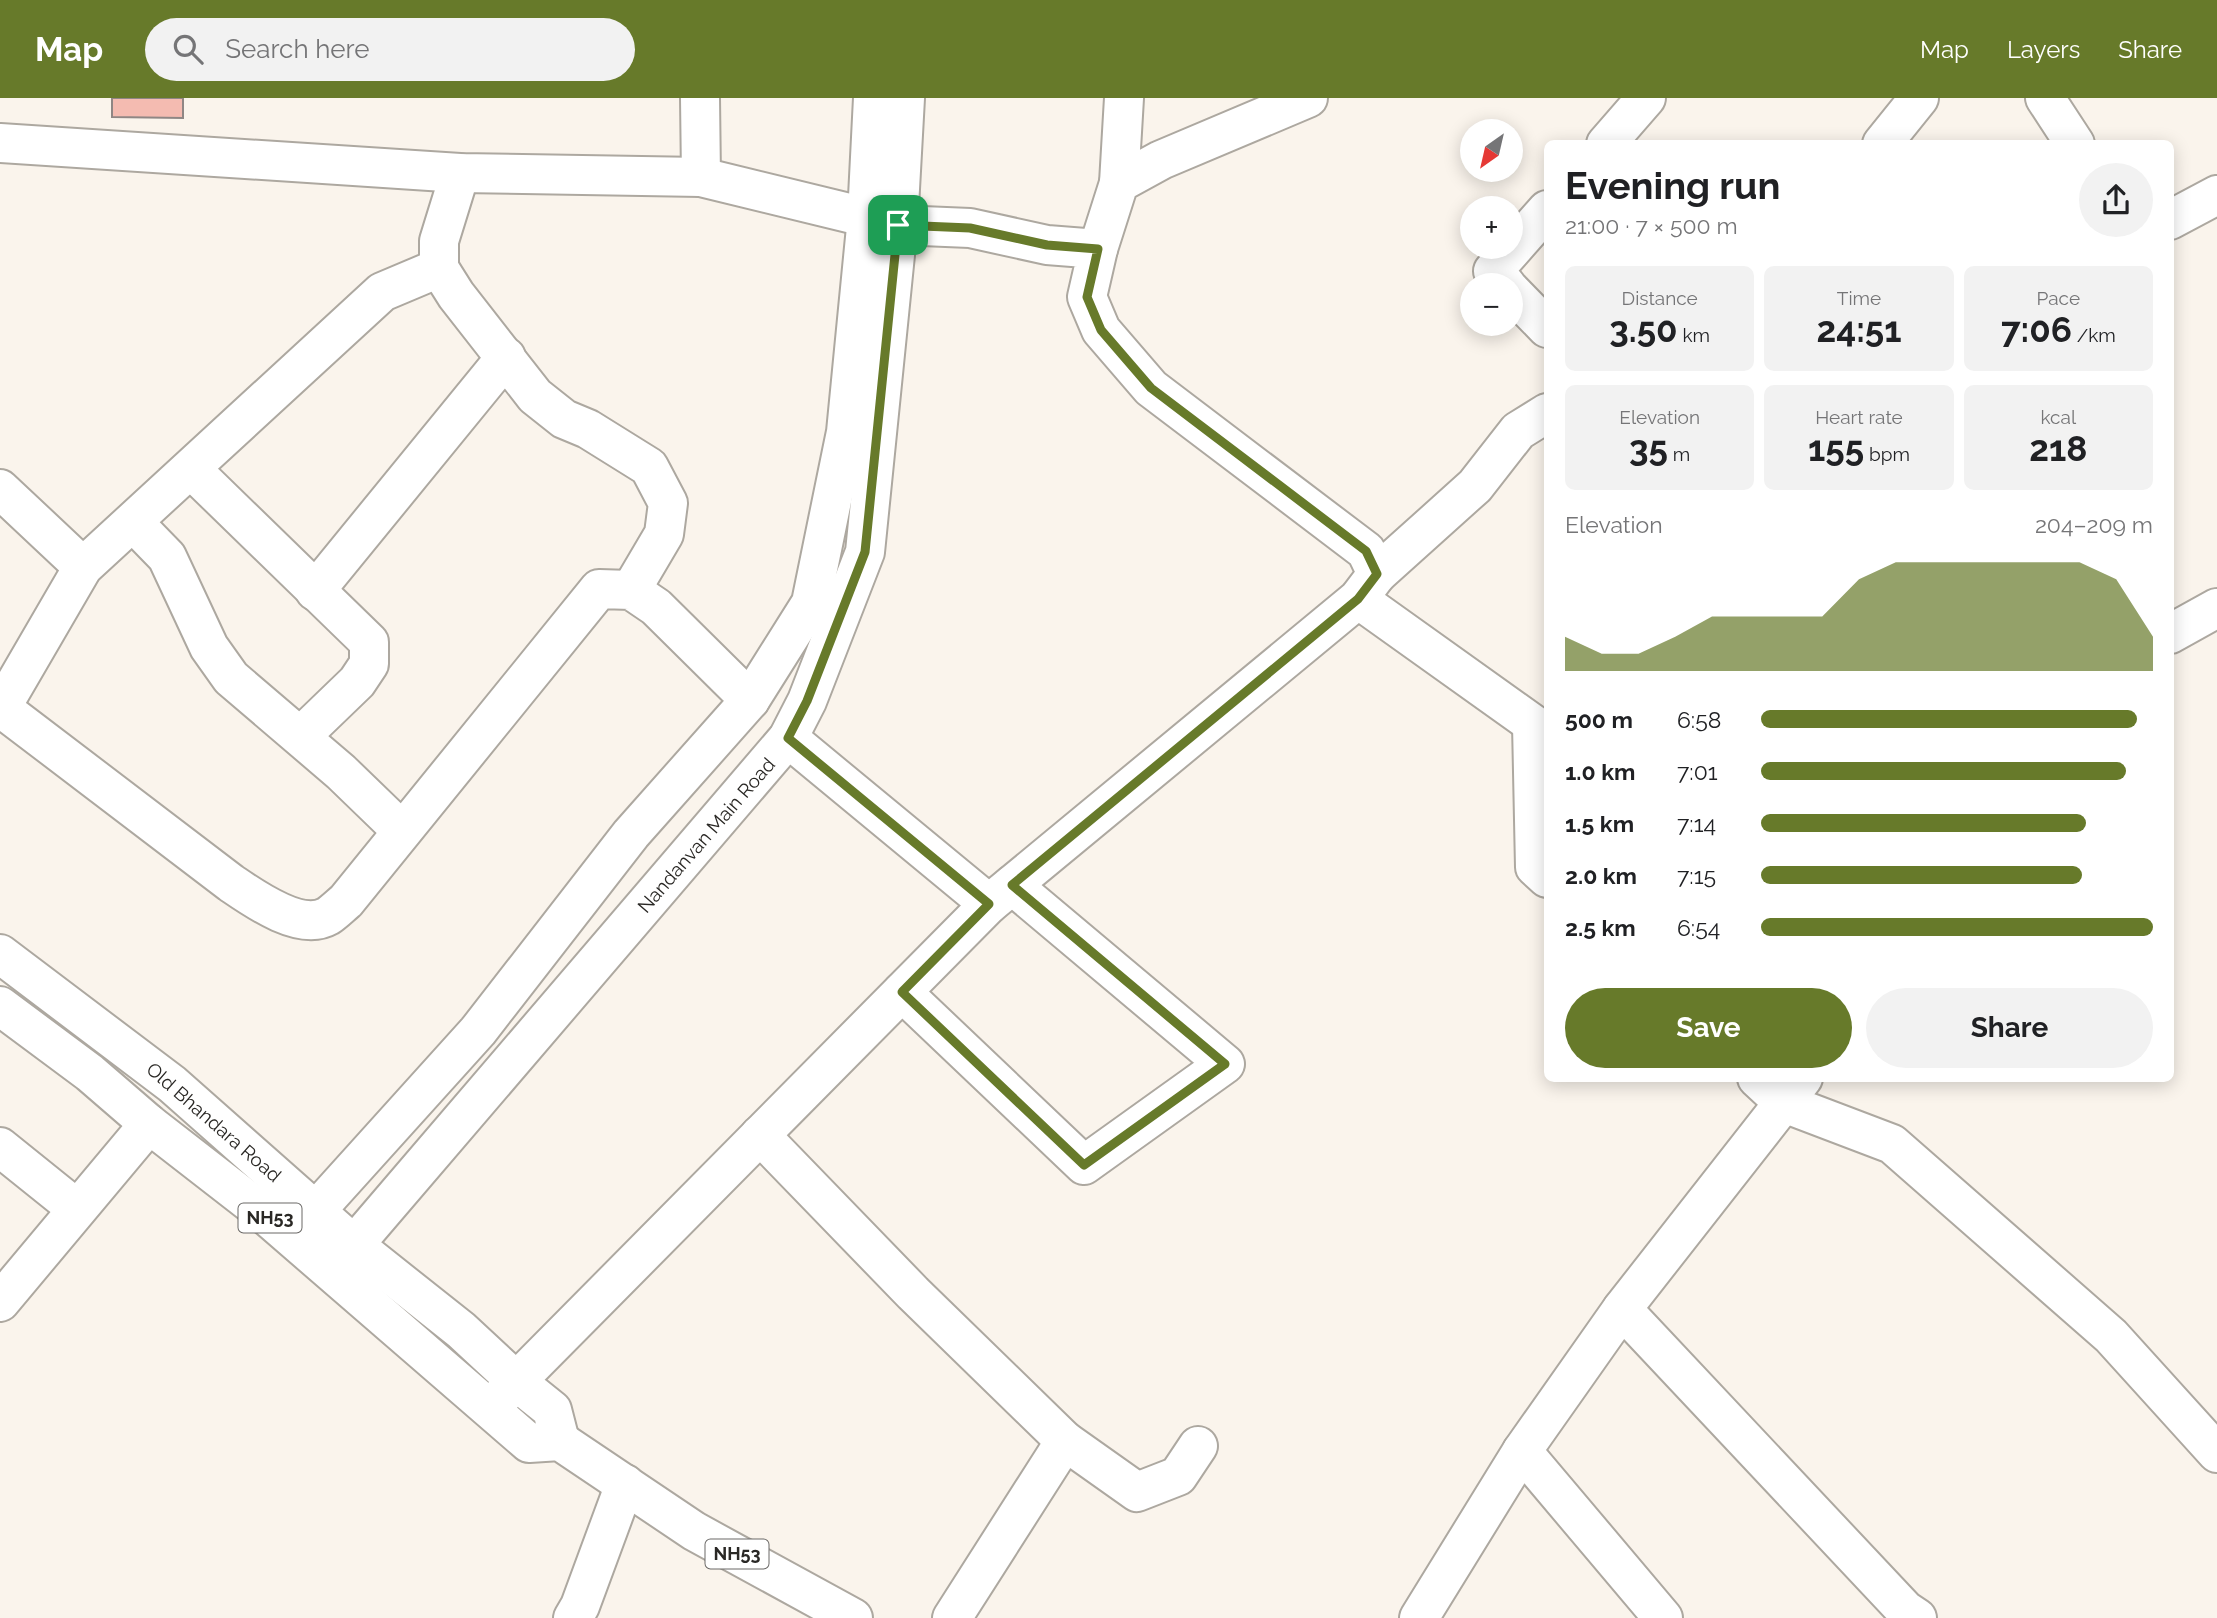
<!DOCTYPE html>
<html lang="en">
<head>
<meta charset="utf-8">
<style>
	:root { --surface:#fff; --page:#f2f2f2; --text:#202124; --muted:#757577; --accent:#677a2a }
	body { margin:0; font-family:Raleway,sans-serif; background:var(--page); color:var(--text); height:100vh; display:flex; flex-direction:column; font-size:26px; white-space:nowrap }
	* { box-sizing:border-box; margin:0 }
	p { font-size:23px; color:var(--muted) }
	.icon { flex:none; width:38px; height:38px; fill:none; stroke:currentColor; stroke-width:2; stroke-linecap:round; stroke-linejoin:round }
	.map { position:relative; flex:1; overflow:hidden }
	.side { position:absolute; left:1544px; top:42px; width:630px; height:942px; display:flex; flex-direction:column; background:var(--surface); border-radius:10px; box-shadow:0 4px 18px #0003 }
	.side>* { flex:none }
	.needle { width:46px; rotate:214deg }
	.fabs { position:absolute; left:1460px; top:21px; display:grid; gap:14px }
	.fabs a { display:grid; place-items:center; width:63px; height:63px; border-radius:50%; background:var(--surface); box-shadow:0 4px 18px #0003; font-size:35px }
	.pin { position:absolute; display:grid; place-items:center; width:60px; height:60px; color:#fff; margin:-30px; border-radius:14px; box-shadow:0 4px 10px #0006 }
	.round { display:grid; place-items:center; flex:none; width:74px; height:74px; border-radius:37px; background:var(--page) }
	.overview { display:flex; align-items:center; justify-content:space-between; height:119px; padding:0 21px }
	h1 { font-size:38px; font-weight:700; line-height:52px }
	.metrics { display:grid; grid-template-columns:repeat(3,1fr); gap:10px; height:119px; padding:7px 21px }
	.metrics div { display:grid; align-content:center; border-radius:10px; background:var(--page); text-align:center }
	.metrics b { font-size:35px; font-weight:700 }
	.metrics small { font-size:19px; font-weight:400 }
	.metrics p { font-size:19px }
	.chart { height:196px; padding:14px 21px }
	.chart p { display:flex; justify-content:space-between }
	.chart svg { width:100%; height:126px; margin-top:7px; fill:var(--accent); opacity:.7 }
	.action { display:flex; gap:14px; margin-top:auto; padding:14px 21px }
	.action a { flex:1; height:80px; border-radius:42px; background:var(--accent); color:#fff; font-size:28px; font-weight:700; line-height:80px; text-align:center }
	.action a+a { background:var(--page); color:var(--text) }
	ul { padding:0 21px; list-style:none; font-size:23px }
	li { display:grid; grid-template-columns:112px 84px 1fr; align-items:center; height:52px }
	li i { height:18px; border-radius:9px; background:var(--accent) }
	header { display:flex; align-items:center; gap:42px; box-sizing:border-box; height:98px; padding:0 35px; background:var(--accent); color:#fff }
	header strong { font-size:33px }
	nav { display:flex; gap:38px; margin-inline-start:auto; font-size:24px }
	.search { width:490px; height:63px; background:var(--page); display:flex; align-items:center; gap:18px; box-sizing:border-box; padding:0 24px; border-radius:38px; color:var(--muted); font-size:26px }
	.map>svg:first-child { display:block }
	.building { fill:#f4bbb1; stroke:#8f8684; stroke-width:2 }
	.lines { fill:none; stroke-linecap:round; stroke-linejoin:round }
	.minor-casing { stroke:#ada8a0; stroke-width:42 }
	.major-casing { stroke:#ada8a0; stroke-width:42 }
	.highway-casing { stroke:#ada8a0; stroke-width:42 }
	.minor { stroke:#fff; stroke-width:38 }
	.major { stroke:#fff; stroke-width:38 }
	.highway { stroke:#fff; stroke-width:38 }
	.route-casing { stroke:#fff; stroke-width:14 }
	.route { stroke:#677a2a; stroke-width:9 }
	.labels { text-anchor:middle; stroke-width:5; stroke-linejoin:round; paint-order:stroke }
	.shield { fill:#fff; stroke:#6a6866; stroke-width:2 }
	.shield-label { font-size:18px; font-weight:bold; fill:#2a2825 }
	.street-label { font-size:19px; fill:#2a2825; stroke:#fff }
</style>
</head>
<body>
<header>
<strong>Map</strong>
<div class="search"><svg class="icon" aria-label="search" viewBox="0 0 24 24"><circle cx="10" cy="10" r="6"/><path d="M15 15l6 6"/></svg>Search here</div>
<nav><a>Map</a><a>Layers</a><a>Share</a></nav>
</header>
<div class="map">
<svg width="2217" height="1520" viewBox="0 0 2217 1520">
	<rect width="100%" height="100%" fill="#faf4ec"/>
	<polygon class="building" points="112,0 183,0 183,20 112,19"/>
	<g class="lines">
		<defs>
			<g id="minor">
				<polyline points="700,0 701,79"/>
				<polyline points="2045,0 2075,46"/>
				<polyline points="0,45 460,75 701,79 898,127 970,130 1047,147 1098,151 1087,199 1101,232 1151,290 1366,453 1377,476 1358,501 989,806"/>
				<polyline points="1606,46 1646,0"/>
				<polyline points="1882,46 1919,0"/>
				<polyline points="460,75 439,143 439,170 456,197 535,298 564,321 588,331 649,369 668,405 664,436 631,492"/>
				<polyline points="1119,85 1124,0"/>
				<polyline points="2170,122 2217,97"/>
				<polyline points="1098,151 1119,85 1161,62 1308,0"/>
				<polyline points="1506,187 1493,173 1547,112"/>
				<polyline points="1510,192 1547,230"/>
				<polyline points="191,371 369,544 369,566 357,584 301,638"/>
				<polyline points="0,391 83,469"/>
				<polyline points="133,424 167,459 209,549 231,580 341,674 402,733"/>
				<polyline points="1377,476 1475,388 1518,333 1547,315"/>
				<polyline points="315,493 506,259"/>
				<polyline points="1358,501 1547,636"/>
				<polyline points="2170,536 2217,510"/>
				<path d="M 0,609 L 231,785 C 253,800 300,834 328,818 C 334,814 340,808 346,803 L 599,491 L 631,492 L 656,509 L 750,602"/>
				<polyline points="1,610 83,469 382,194 439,170"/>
				<polyline points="1532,626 1535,769 1547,780"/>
				<polyline points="902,894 1084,1067 1225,966 1012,787"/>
				<polyline points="1757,980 1784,1005 1892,1046 2111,1238 2217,1355"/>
				<polyline points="760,1037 913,1195 1065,1343"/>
				<polyline points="0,1049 77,1111"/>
				<polyline points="0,1204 149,1026"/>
				<polyline points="1622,1211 1905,1512 1917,1520"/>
				<polyline points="494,1306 989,806 788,640"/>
				<polyline points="1522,1353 1663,1520"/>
				<polyline points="573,1520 580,1508 625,1386"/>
				<polyline points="952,1520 1065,1343 1137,1394 1178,1378 1198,1348"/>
				<polyline points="1419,1520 1522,1353 1622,1211 1803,980"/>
			</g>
			<g id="major">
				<polyline points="293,1138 478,933 631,736 750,602 811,505 846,334 867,119 873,0"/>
				<polyline points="331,1172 354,1147 788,640 807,603 865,454 898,127 905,0"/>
			</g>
			<g id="highway">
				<polyline points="0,856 172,986 354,1147 461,1232 516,1283 552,1312 560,1343"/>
				<polyline points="0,908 90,975 149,1026 261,1113 529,1345 560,1343 694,1433 853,1520"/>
			</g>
		</defs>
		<use href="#minor" class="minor-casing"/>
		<use href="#major" class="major-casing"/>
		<use href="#highway" class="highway-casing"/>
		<use href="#minor" class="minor"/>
		<use href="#major" class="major"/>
		<use href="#highway" class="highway"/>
	</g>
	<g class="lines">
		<defs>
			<polygon id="route" points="898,127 970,130 1047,147 1098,151 1087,199 1101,232 1151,290 1366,453 1377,476 1358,501 1012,787 1225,966 1084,1067 902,894 989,806 788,640 807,603 865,454"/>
		</defs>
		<use href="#route" class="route-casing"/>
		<use href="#route" class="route"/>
	</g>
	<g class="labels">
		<g class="shield">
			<rect x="238.5" y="1105.5" width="63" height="29" rx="5"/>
			<rect x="705.5" y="1441.5" width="63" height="29" rx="5"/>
		</g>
		<g class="shield-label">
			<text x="270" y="1126">NH53</text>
			<text x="737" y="1462">NH53</text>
		</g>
		<g class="street-label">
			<text transform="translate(706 737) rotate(-49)" y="7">Nandanvan Main Road</text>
			<text transform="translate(214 1024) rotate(41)" y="7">Old Bhandara Road</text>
		</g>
	</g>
</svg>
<div class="fabs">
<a><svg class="needle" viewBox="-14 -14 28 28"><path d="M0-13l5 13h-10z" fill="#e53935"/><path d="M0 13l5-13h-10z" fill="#757577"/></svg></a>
<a>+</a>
<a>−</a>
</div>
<div class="pin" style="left:898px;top:127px;background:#1e9e55"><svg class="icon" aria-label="arrive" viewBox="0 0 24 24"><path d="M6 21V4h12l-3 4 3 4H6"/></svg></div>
<section class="side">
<div class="overview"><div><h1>Evening run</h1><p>21:00 · 7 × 500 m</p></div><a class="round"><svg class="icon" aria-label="share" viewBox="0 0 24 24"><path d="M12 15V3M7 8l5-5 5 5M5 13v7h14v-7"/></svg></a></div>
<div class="metrics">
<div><p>Distance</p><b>3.50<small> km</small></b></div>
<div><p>Time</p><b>24:51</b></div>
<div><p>Pace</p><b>7:06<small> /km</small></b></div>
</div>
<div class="metrics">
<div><p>Elevation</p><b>35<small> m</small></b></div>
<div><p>Heart rate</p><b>155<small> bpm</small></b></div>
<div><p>kcal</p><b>218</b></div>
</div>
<div class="chart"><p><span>Elevation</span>204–209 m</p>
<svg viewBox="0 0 160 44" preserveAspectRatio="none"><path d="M0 44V32L10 38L20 38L30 32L40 25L50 25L60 25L70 25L80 12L90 6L100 6L110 6L120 6L130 6L140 6L150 12L160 32V44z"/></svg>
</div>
<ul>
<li><b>500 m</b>6:58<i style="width:96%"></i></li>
<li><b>1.0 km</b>7:01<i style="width:93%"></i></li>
<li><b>1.5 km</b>7:14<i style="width:83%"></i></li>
<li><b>2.0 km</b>7:15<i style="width:82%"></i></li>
<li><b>2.5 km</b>6:54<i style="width:100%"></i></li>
</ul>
<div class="action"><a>Save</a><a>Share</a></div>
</section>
</div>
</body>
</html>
